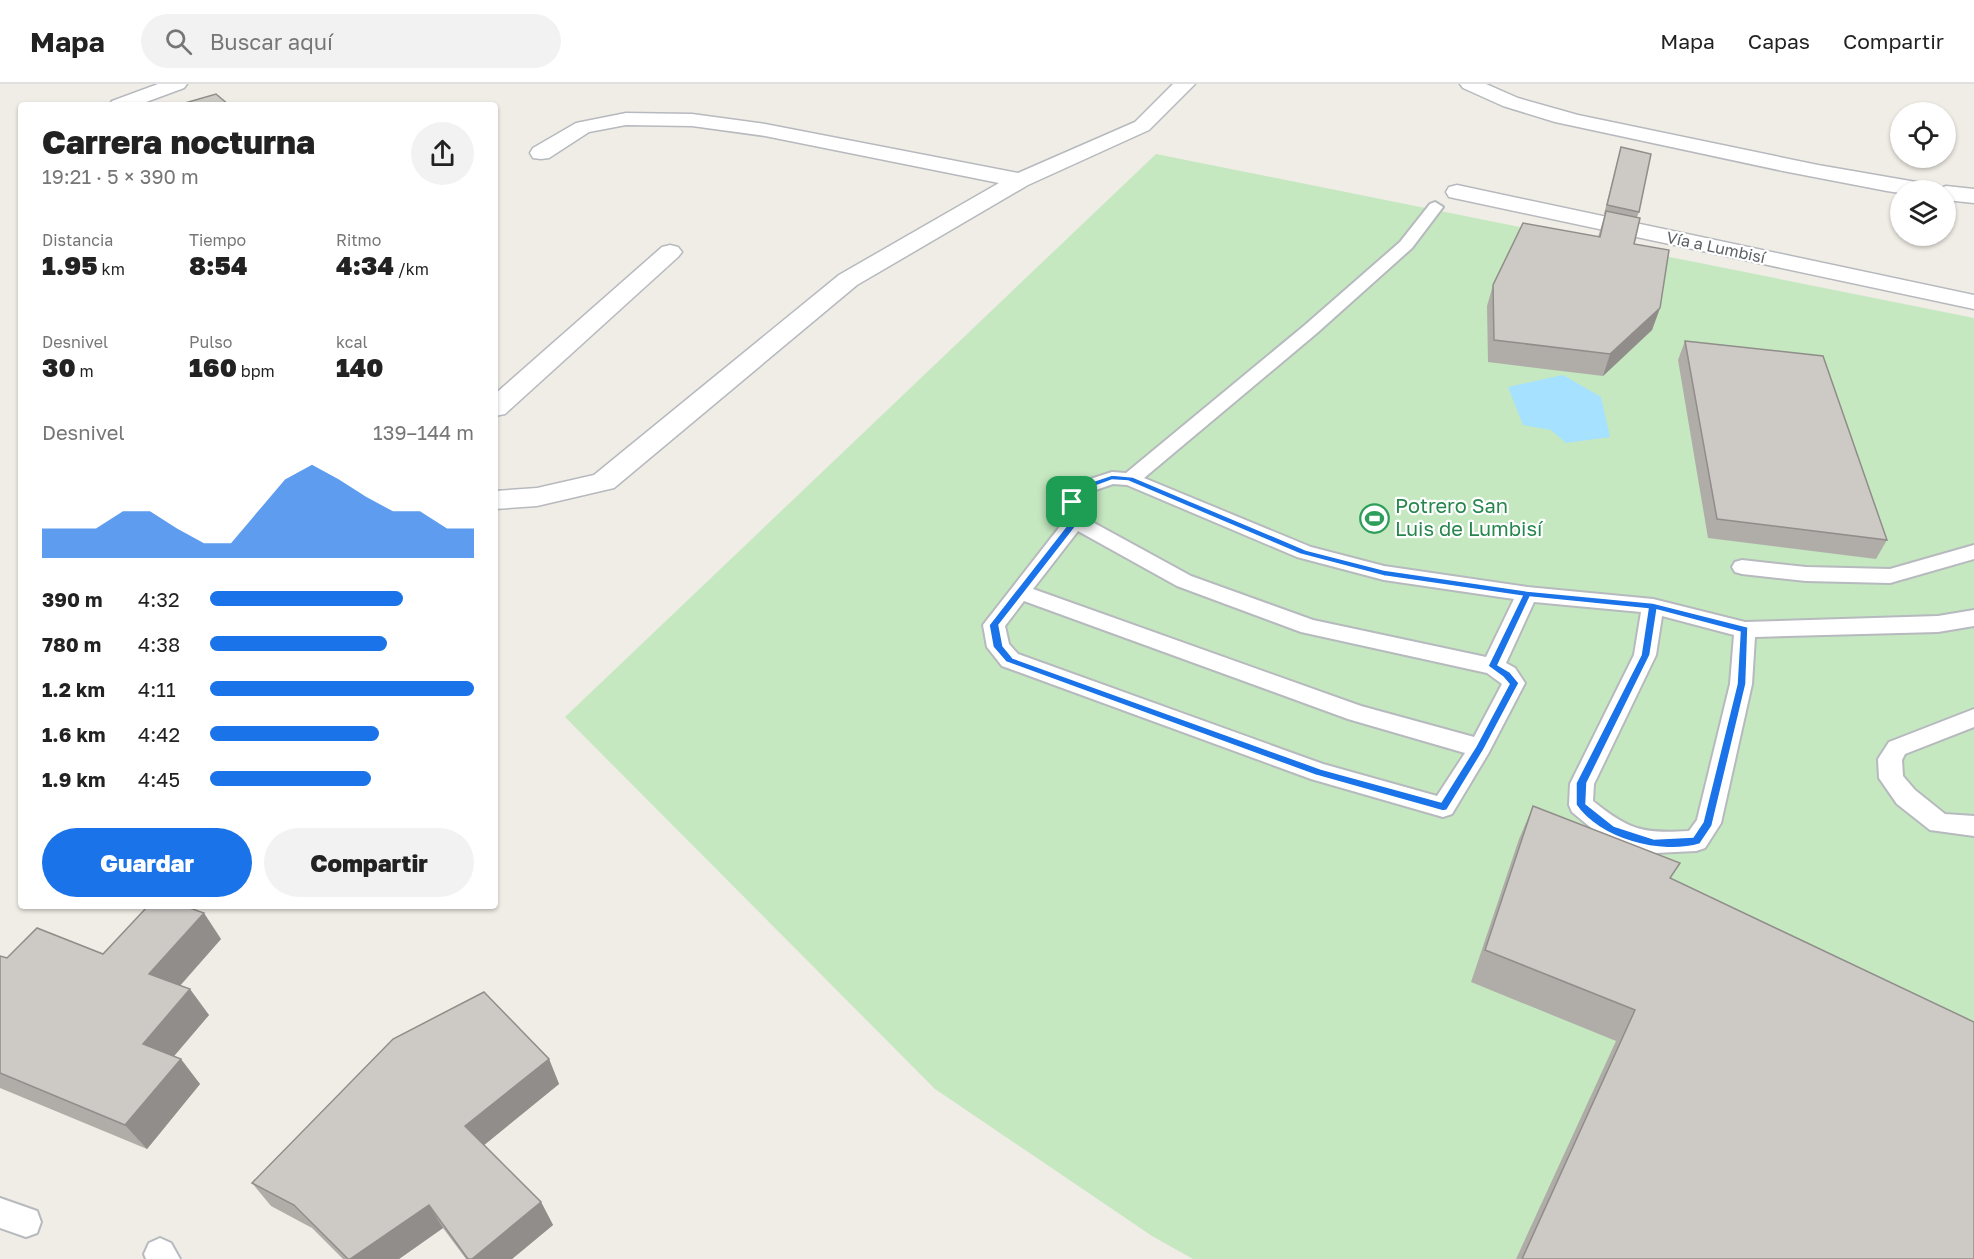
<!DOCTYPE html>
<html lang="es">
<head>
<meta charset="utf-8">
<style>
	:root { --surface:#fff; --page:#f2f2f2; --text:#222; --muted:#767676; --line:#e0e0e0; --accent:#1a73e8 }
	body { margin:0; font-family:"Golos Text",sans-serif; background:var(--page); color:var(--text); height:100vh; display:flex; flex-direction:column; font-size:22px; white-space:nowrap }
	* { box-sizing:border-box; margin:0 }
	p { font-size:20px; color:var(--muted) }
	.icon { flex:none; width:33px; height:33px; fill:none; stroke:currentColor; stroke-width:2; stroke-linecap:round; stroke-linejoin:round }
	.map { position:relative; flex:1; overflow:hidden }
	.panel { position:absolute; left:18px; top:18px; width:480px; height:807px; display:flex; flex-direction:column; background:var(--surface); border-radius:6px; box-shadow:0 2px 4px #0004 }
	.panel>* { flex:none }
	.tools { position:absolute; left:1890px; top:18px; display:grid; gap:12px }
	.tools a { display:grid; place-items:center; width:66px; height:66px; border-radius:50%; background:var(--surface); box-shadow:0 2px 4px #0004; font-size:30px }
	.pin { position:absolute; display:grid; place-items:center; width:51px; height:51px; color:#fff; margin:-26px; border-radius:12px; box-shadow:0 3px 9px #0006 }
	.round { display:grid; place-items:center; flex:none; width:63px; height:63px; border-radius:32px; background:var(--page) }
	.overview { display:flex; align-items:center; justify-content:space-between; height:102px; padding:0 24px }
	h1 { font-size:33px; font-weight:800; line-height:45px }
	.figures { display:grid; grid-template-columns:repeat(3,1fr); gap:9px; height:102px; padding:6px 24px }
	.figures div { display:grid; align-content:center }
	.figures b { font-size:26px; font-weight:800 }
	.figures small { font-size:16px; font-weight:400 }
	.figures p { font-size:16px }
	.chart { height:168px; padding:12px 24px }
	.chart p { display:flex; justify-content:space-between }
	.chart svg { width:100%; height:108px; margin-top:6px; fill:var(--accent); opacity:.7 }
	.cta { display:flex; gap:12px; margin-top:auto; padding:12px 24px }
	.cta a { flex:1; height:69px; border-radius:36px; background:var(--accent); color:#fff; font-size:24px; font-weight:800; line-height:69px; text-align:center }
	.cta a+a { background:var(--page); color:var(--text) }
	ul { padding:0 24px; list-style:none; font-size:20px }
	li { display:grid; grid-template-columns:96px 72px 1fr; align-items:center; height:45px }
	li i { height:15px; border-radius:8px; background:var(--accent) }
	header { display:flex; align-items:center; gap:36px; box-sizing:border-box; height:84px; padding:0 30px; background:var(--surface); border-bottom:2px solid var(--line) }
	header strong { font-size:28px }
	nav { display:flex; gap:33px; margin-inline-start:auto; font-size:21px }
	.search { width:420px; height:54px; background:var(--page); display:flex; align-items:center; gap:15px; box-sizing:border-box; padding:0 21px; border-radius:33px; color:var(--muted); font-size:22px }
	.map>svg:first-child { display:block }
	.green { fill:#c5e8c1 }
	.water { fill:#a6e1ff }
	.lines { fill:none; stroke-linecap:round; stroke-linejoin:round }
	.lane-casing { stroke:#b6b9bd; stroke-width:4 }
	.street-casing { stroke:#b6b9bd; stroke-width:3 }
	.lane { fill:#fff; fill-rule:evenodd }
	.street { fill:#fff; fill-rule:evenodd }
	.wall { fill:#b0ada9 }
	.shaded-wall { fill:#908d8a }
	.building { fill:#cdc9c5; stroke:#908d8a; stroke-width:1.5 }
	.route { fill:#1a73e8; stroke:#fff; stroke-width:1.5; fill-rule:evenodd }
	.labels { text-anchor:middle; stroke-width:4.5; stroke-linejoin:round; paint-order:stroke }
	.far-street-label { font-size:16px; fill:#5d6266; stroke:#fff }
	.leisure-label { font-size:20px; fill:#27864d; stroke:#fff; text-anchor:start }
</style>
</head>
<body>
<header>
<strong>Mapa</strong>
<div class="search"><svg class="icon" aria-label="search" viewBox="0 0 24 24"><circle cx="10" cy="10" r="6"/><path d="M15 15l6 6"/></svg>Buscar aquí</div>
<nav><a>Mapa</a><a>Capas</a><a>Compartir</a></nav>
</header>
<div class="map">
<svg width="1974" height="1175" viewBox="0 0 1974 1175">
	<rect width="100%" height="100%" fill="#f0ede6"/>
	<polygon class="green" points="1156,70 1974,234 1974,1175 1193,1175 1152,1152 935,1005 565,633"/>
	<polygon class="water" points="1563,291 1601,313 1610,353 1566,359 1551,346 1523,341 1508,303"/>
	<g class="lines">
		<defs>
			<g id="lane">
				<path d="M 1435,118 L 1443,123 L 1412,164 L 1317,249 L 1144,394 L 1311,463 L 1384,482 L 1527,503 L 1653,515 L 1745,538 L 1938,532 L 1974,526 L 1974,542 L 1938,548 L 1755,553 L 1752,600 L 1721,739 L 1705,764 L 1696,767 L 1655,769 L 1601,752 L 1572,728 L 1569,721 L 1570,700 L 1634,571 L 1641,528 L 1534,518 L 1506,579 L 1515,584 L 1525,599 L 1488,670 L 1452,730 L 1443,733 L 1311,695 L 1002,582 L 987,563 L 983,541 L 1065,436 L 1062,418 L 1072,401 L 1112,388 L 1126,389 L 1305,241 L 1400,158 L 1430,120 ZM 1113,400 L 1127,401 L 1297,473 L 1384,496 L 1514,515 L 1486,573 L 1313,536 L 1191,492 L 1085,434 L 1082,418 L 1087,409 ZM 1078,447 L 1177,502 L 1301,548 L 1487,589 L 1502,600 L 1474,653 L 1361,622 L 1033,505 ZM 1024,517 L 1348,635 L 1465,669 L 1437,712 L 1323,680 L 1018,570 L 1009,560 L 1005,542 ZM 1662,532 L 1734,551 L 1730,600 L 1697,736 L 1689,747 C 1643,750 1629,746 1593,717 L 1594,700 L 1656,571 Z"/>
				<polygon points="1974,461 1974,475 1890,499 1806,497 1742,490 1735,488 1732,483 1735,478 1742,476 1806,483 1890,485"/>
				<polygon points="1974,625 1974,643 1905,670 1902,676 1903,692 1915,706 1945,730 1974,732 1974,752 1930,746 1897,720 1879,694 1878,675 1889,658"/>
				<polygon points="0,1114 37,1127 41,1138 37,1149 26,1153 0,1144"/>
				<polygon points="160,1154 171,1159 180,1175 146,1175 144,1170 149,1159"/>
			</g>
			<g id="street">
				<polygon points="158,0 187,0 184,4 138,21 109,21 112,17"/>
				<polygon points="1173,0 1195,0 1149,46 1028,101 857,201 614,404 537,422 495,425 495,407 537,404 594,391 839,191 999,99 765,52 692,42 626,41 589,48 549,74 541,75 533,74 530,69 533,64 576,39 626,29 692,30 765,40 1018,89 1135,38"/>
				<polygon points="1460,0 1486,0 1518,14 1578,31 1818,81 1922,99 1930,101 1933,106 1900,106 1900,109 1887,107 1783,87 1555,38 1503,22 1463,4"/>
				<polygon points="1457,101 1974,211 1974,225 1449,113 1446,108 1449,103"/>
				<polygon points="1946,102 1974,105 1974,119 1946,116 1946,106 1936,106"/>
				<polygon points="670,161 678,163 682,168 678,173 505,330 495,332 495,310 662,163"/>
			</g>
		</defs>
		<use href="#lane" class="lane-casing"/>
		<use href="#street" class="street-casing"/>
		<use href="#lane" class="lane"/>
		<use href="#street" class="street"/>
	</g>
	<g class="wall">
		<polygon points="1621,63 1639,128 1637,133 1634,160 1660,224 1652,246 1603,292 1488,278 1487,222 1493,201 1598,153 1605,130 1604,130"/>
		<polygon points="1685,257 1887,456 1876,475 1708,454 1678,276"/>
		<polygon points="1533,722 1671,795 1974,1175 1516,1175 1616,957 1471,898 1519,755"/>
		<polygon points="221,855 180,902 209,931 174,972 200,1000 147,1065 0,1004 0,872 7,874 103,870"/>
		<polygon points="549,975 559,1000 484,1061 541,1118 553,1141 512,1175 466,1175 443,1144 399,1175 343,1175 312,1144 271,1122 252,1099"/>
	</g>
	<g class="shaded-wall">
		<polygon points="1660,224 1652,246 1603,292 1610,270"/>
		<polygon points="204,829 221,855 168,915 149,890"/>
		<polygon points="190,905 209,931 163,985 143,960"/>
		<polygon points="181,975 200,1000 147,1065 125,1041"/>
		<polygon points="549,975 559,1000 478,1066 465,1042"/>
		<polygon points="541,1118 553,1141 512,1175 472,1175"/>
		<polygon points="429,1121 443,1144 399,1175 350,1175"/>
	</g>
	<g class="building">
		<polygon points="216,10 229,21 178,21"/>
		<polygon points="1621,63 1651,70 1639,128 1607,121"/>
		<polygon points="1606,127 1640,134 1634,160 1669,166 1660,224 1610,270 1494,256 1493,201 1523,139 1600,153"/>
		<polygon points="1685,257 1823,272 1887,456 1717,435"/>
		<polygon points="1533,722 1680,779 1670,794 1974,938 1974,1175 1522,1175 1635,926 1485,866"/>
		<polygon points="148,822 184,822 204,829 149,890 190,905 143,960 181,975 125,1041 0,989 0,872 7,874 37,844 103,870"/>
		<polygon points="484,908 549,975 465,1042 541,1118 472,1175 468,1175 429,1121 350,1175 348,1175 294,1121 252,1099 393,955"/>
	</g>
	<path class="route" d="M 1112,391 L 1133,393 L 1306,466 L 1384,486 L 1527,507 L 1653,519 L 1748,543 L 1746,600 L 1712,742 L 1700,760 C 1661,772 1599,755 1576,721 L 1576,699 L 1641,571 L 1648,525 L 1530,513 L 1498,581 L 1510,588 L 1519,599 L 1483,667 L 1447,726 L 1443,727 L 1315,691 L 1006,578 L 993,563 L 989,541 L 1071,436 L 1068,418 L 1076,403 ZM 1112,396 L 1128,397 L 1300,470 L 1384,492 L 1522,512 L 1488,582 L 1503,593 L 1509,600 L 1476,662 L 1441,718 L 1321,685 L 1013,574 L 1003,562 L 999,541 L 1080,437 L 1076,418 L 1082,407 ZM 1657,526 L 1740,548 L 1737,600 L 1703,738 L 1693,753 L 1654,755 L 1614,742 L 1586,720 L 1587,699 L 1650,571 Z"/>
	<defs>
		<symbol id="stadium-ring" viewBox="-11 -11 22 22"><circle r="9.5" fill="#fff" stroke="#2e9e5b" stroke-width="1.5"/><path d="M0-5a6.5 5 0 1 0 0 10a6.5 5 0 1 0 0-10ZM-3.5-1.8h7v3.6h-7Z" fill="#2e9e5b"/></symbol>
	</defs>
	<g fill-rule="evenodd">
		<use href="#stadium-ring" x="1358" y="418" width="33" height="33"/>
	</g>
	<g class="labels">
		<g class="far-street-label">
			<text transform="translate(1716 163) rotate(12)" y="6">Vía a Lumbisí</text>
		</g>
		<g class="leisure-label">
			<text x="1395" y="429">Potrero San<tspan x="1395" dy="23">Luis de Lumbisí</tspan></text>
		</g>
	</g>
</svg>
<div class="tools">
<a><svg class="icon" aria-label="locate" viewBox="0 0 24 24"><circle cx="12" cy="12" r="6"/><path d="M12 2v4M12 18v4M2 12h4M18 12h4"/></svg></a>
<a><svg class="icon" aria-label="layers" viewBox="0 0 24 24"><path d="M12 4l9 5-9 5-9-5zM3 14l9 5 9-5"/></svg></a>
</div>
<div class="pin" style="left:1072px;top:418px;background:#1e9e55"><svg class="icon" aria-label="arrive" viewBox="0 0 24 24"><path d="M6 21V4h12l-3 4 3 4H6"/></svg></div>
<section class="panel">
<div class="overview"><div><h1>Carrera nocturna</h1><p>19:21 · 5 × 390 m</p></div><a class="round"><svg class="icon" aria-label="share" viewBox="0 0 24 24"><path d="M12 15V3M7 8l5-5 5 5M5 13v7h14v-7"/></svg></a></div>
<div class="figures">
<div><p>Distancia</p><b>1.95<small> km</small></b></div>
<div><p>Tiempo</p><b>8:54</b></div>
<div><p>Ritmo</p><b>4:34<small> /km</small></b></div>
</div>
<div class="figures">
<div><p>Desnivel</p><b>30<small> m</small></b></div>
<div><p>Pulso</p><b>160<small> bpm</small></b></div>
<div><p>kcal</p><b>140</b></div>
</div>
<div class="chart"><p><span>Desnivel</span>139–144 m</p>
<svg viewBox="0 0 160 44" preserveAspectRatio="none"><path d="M0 44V32L10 32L20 32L30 25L40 25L50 32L60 38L70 38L80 25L90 12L100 6L110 12L120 19L130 25L140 25L150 32L160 32V44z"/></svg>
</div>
<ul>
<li><b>390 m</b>4:32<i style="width:73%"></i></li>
<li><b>780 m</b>4:38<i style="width:67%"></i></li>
<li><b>1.2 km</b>4:11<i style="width:100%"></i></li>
<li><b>1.6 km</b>4:42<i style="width:64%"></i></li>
<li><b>1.9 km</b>4:45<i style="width:61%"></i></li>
</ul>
<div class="cta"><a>Guardar</a><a>Compartir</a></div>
</section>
</div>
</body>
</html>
